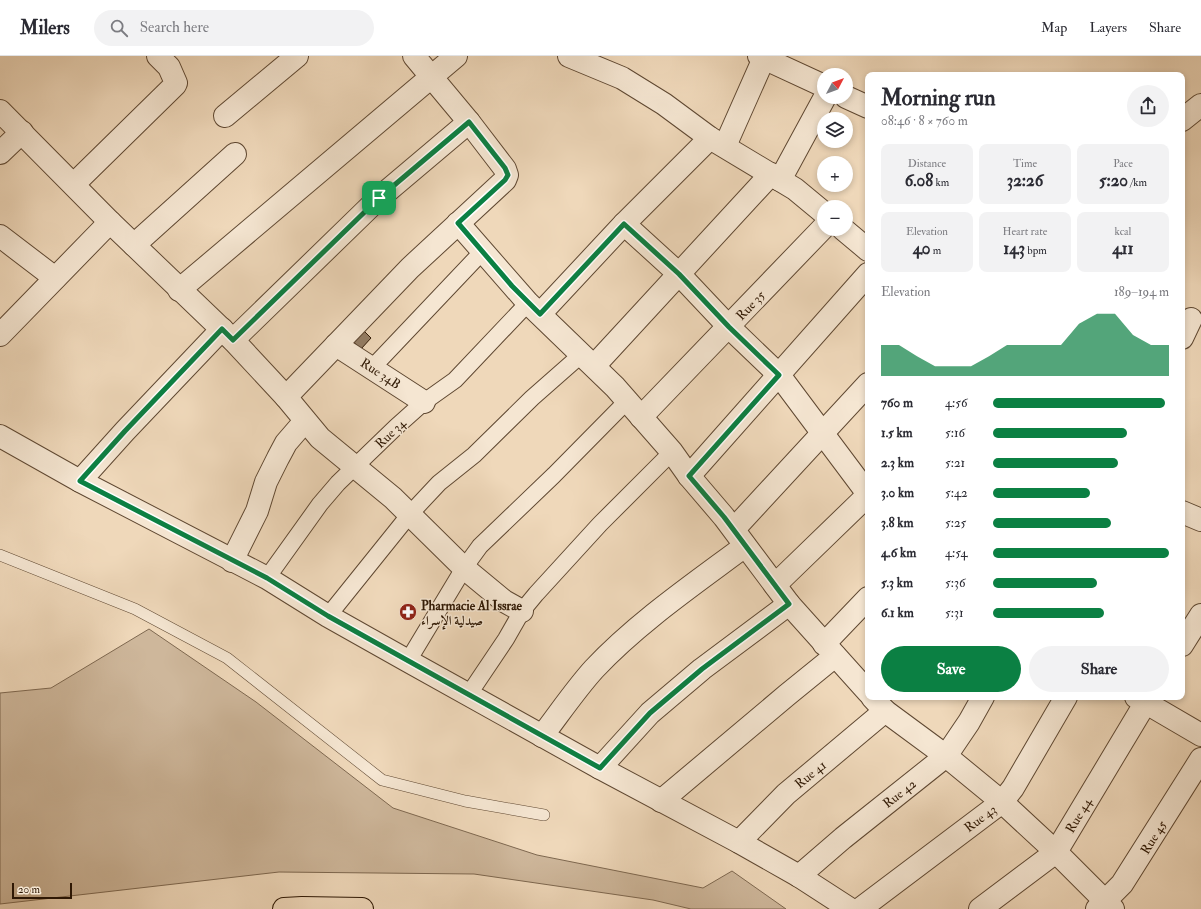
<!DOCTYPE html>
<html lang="en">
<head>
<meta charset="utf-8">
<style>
	:root { --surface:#fff; --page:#f2f2f3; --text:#2b2b33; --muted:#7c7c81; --line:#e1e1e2; --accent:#0b8043 }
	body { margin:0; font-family:"IM FELL Double Pica",Amiri,serif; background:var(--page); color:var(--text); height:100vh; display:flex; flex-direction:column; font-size:15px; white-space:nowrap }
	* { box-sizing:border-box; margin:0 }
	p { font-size:13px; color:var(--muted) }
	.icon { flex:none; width:22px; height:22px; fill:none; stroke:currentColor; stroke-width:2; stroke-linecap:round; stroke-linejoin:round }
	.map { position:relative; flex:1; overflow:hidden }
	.panel { position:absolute; left:865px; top:16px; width:320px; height:628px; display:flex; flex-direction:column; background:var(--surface); border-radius:8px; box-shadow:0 2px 6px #0003 }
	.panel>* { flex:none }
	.needle { width:26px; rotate:49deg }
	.controls { position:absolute; left:817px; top:12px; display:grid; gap:8px }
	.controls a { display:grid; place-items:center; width:36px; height:36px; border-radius:50%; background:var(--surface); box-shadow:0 2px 6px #0003; font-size:20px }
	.scale { position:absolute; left:12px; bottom:10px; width:60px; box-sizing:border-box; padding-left:4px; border:2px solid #2f1804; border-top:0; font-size:11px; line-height:14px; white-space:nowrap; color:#2f1804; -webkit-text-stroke:3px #f5e6d2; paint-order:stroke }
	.pin { position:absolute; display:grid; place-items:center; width:34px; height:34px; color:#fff; margin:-17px; border-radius:8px; box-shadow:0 2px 6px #0006 }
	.round { display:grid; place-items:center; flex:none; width:42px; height:42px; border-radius:21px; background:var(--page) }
	.summary { display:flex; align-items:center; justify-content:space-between; height:68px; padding:0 16px }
	h1 { font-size:22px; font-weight:700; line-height:30px }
	.stats { display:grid; grid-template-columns:repeat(3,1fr); gap:6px; height:68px; padding:4px 16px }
	.stats div { display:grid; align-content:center; border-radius:8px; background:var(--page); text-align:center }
	.stats b { font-size:17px; font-weight:700 }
	.stats small { font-size:11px; font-weight:400 }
	.stats p { font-size:11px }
	.chart { height:112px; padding:8px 16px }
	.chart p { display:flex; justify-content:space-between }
	.chart svg { width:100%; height:72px; margin-top:4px; fill:var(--accent); opacity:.7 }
	.button { display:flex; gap:8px; margin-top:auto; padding:8px 16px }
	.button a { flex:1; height:46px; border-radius:24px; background:var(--accent); color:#fff; font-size:16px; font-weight:700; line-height:46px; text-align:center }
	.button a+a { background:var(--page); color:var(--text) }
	ul { padding:0 16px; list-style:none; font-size:13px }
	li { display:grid; grid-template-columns:64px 48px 1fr; align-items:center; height:30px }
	li i { height:10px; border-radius:5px; background:var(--accent) }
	header { display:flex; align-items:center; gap:24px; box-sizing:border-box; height:56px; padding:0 20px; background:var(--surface); border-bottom:1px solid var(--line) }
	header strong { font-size:19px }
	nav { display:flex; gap:22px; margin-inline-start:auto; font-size:14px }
	.search { width:280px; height:36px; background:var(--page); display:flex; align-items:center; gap:10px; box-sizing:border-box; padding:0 14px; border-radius:22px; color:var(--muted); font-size:15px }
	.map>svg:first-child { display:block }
	.green { fill:#ceb79b; stroke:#7e6850 }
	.building { fill:#937c63; stroke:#2f1804 }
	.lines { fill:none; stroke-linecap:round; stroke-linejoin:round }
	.service-casing { stroke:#5f4832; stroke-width:12 }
	.pedestrian-casing { stroke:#5f4832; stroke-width:18 }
	.minor-casing { stroke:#5f4832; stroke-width:24 }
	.primary-casing { stroke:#2f1804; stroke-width:24 }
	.service { stroke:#f5e6d2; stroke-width:11 }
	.pedestrian { stroke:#f5e6d2; stroke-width:16 }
	.minor { stroke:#f5e6d2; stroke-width:22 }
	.primary { stroke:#efd8ba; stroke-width:22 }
	.route-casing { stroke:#fff; stroke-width:8 }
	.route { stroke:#0b8043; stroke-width:5 }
	.labels { text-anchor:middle; stroke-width:3; stroke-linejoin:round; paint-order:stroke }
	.street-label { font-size:13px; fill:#2f1804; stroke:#f5e6d2 }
	.poi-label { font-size:13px; font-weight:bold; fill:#2f1804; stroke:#f5e6d2; text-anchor:start }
</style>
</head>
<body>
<header>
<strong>Milers</strong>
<div class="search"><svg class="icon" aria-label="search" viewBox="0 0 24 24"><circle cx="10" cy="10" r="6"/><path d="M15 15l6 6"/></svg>Search here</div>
<nav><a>Map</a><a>Layers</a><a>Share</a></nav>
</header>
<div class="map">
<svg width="1201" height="853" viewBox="0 0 1201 853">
	<rect width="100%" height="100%" fill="#efd8ba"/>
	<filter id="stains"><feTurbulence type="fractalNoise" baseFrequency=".005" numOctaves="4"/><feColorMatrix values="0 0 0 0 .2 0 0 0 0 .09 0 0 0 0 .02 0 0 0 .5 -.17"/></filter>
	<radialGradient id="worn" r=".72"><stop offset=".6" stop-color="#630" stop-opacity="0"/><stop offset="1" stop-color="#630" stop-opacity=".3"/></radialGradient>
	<polygon class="green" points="149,573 256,646 393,752 537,799 703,832 732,815 786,853 691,853 653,844 474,818 279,816 0,848 0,637 51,632"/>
	<polygon class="building" points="359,270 371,282 361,293 348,281"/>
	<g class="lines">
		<defs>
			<polyline id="service" points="0,499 135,553 227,602 382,724 465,745 544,759"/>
			<g id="pedestrian">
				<polyline points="372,312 482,196"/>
				<polyline points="267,522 320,448 338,427 396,371 424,346 455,324 528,247"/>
				<polyline points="328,560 410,458 439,427 474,399 532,342 582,298"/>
				<polyline points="408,605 464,512 480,490 554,419 627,345"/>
				<polyline points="469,638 506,583 522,555 536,538 600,468 672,396"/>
			</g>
			<g id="minor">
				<polyline points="569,0 622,22 664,48 710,82 795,133 824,157"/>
				<polyline points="759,0 824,30"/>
				<polyline points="846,41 868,51"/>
				<polyline points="0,55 110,166 233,284 286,341 320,382 393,442 464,512 504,545 522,555"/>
				<polyline points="225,60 297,0"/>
				<polyline points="1182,64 1201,49"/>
				<polyline points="725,90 764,2"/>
				<polyline points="0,97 22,76"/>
				<polyline points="780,124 825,41"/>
				<polyline points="74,128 175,29 176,27 169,11 158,0"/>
				<polyline points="458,167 528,247 615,331 672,396 689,420 724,461 789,548 868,636"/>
				<polyline points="624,168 679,218 729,271 779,319 868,438"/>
				<polyline points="843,173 868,194"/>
				<polyline points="0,180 55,222"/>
				<polyline points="134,189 235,98"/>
				<polyline points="179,234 456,0"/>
				<polyline points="540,258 624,168 710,82"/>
				<polyline points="0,279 110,166"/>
				<polyline points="1182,282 1191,263"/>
				<polyline points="233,284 379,142 469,66"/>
				<polyline points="336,289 424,346"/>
				<polyline points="594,310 771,118"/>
				<polyline points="286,341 410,212 505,124 507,119 505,113 469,66 414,0"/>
				<polyline points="641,361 824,171"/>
				<polyline points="0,380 80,425 267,522 328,560 408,605 600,712 739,786 799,820 850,853"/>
				<polyline points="689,420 868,218"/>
				<polyline points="80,425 125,375 222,273"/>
				<polyline points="1182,456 1201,464"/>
				<polyline points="734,473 868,328"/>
				<polyline points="232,505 257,455 266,426 278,402 286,387 305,365"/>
				<polyline points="775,529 868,439"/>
				<polyline points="824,588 868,542"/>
				<polyline points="1182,589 1201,559"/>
				<polyline points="872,641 885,655 946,700 1002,746 1056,796 1113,853"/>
				<polyline points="1136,641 1201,679"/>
				<path d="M 542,680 C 559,658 575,634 594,613 C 637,567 694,528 745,490"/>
				<polyline points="600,712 650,657 702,613 789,548"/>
				<polyline points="661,745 787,639 835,600"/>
				<polyline points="739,786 786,738 885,655"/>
				<polyline points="799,820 843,782 946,700 969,666 983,641"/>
				<polyline points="860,853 1002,746 1013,732 1066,641"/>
				<polyline points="980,853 1056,796 1149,641"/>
				<polyline points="1097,853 1122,828 1201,703"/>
			</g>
			<polyline id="primary" points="284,853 302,852 362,853"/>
		</defs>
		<use href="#service" class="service-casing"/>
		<use href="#pedestrian" class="pedestrian-casing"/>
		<use href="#minor" class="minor-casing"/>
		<use href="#primary" class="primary-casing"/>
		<use href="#service" class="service"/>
		<use href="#pedestrian" class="pedestrian"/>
		<use href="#minor" class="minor"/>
		<use href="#primary" class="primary"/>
	</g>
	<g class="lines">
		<defs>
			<polygon id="route" points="469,66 505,112 508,119 505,124 458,167 512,230 540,258 624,168 679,218 729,271 779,319 689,420 724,461 789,548 702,613 650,657 600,712 328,560 267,522 80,425 125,375 222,273 233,284 379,142"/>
		</defs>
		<use href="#route" class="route-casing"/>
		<use href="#route" class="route"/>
	</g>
	<defs>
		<symbol id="pharmacy-disc" viewBox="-11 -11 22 22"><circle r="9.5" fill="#8f2418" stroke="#f5e6d2"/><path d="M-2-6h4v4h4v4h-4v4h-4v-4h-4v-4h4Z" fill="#fff"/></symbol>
	</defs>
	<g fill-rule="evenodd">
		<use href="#pharmacy-disc" x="398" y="546" width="20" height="20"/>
	</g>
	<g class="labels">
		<g class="street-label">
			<text transform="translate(750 249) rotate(-46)" y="5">Rue 35</text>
			<text transform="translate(381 317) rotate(33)" y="5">Rue 34B</text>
			<text transform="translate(390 377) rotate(-43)" y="5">Rue 34</text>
			<text transform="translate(810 718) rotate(-39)" y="5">Rue 41</text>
			<text transform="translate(899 737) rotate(-38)" y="5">Rue 42</text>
			<text transform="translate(1078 759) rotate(-59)" y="5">Rue 44</text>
			<text transform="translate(980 762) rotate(-37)" y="5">Rue 43</text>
			<text transform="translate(1153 781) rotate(-58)" y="5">Rue 45</text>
		</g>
		<g class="poi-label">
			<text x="421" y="554">Pharmacie Al Issrae<tspan x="421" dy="15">صيدلية الإسراء</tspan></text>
		</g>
	</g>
	<rect width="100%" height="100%" filter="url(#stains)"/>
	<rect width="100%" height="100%" fill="url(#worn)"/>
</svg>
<div class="controls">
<a><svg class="needle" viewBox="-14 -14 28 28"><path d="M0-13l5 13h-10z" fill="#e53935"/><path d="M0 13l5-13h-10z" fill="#7c7c81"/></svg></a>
<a><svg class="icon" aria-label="layers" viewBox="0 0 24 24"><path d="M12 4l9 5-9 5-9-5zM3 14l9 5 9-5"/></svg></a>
<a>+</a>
<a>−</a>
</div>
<div class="scale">20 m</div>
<div class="pin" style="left:379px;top:142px;background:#1e9e55"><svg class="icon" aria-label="arrive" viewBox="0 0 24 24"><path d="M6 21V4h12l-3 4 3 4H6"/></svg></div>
<section class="panel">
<div class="summary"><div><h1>Morning run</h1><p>08:46 · 8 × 760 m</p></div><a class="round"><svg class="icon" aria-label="share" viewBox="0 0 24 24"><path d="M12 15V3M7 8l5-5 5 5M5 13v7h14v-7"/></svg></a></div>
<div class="stats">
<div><p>Distance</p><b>6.08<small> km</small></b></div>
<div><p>Time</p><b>32:26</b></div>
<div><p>Pace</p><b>5:20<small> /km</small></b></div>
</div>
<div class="stats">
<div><p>Elevation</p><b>40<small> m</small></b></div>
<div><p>Heart rate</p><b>143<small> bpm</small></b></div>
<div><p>kcal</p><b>411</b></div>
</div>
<div class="chart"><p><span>Elevation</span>189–194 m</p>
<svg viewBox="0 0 160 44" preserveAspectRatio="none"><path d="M0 44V25L10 25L20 32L30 38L40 38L50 38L60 32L70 25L80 25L90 25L100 25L110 12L120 6L130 6L140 19L150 25L160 25V44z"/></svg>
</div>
<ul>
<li><b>760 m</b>4:56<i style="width:98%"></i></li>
<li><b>1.5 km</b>5:16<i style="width:76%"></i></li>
<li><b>2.3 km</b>5:21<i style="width:71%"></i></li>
<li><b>3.0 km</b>5:42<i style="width:55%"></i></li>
<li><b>3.8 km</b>5:25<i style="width:67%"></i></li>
<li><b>4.6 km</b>4:54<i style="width:100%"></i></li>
<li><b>5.3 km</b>5:36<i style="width:59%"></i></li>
<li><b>6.1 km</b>5:31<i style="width:63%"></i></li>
</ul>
<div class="button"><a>Save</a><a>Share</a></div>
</section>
</div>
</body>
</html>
